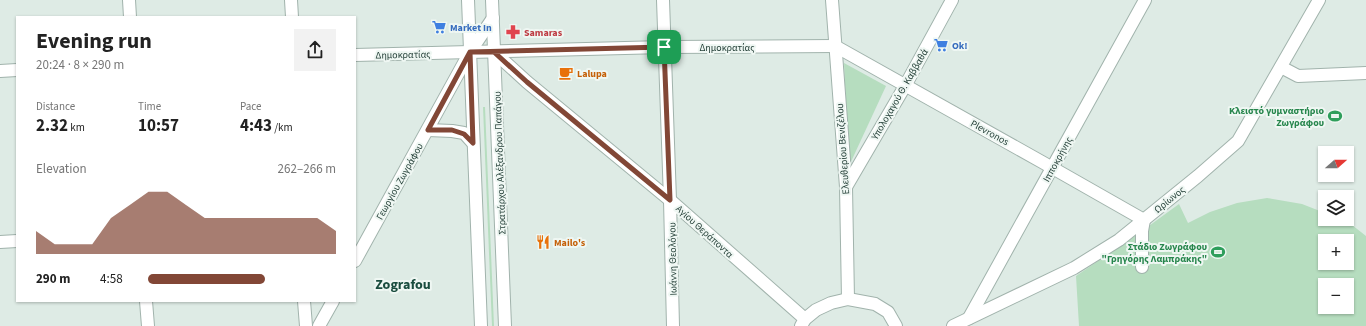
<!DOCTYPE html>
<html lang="en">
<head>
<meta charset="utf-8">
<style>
	:root { --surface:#fff; --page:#f2f2f2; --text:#222; --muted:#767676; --accent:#824736 }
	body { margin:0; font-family:"Source Sans 3",sans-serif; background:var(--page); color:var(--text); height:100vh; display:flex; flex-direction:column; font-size:15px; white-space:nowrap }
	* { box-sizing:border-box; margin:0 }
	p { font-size:13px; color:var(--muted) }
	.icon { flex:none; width:22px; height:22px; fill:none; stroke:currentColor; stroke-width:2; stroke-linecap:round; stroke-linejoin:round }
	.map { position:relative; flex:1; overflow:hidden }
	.sheet { position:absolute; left:16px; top:16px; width:340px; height:286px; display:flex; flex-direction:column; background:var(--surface); border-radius:0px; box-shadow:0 1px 3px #0004 }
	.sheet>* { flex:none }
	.needle { width:26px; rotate:69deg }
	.buttons { position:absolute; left:1318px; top:146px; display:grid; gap:8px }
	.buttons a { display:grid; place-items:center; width:36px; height:36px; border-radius:0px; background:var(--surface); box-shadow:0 1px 3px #0004; font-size:20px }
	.pin { position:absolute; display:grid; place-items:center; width:34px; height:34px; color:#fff; margin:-17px; border-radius:8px; box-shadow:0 2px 6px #0006 }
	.round { display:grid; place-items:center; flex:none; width:42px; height:42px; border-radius:0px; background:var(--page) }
	.summary { display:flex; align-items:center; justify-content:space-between; height:68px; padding:0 20px }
	h1 { font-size:22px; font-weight:700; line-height:30px }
	.figures { display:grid; grid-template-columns:repeat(3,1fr); gap:6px; height:68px; padding:4px 20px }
	.figures div { display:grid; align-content:center }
	.figures b { font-size:17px; font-weight:700 }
	.figures small { font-size:11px; font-weight:400 }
	.figures p { font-size:11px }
	.chart { height:112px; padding:8px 20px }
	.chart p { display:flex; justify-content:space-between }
	.chart svg { width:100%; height:72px; margin-top:4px; fill:var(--accent); opacity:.7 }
	ul { padding:0 20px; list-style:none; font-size:13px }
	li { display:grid; grid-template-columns:64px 48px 1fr; align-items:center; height:30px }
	li i { height:10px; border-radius:5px; background:var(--accent) }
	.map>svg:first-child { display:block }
	.green { fill:#b6ddbf; fill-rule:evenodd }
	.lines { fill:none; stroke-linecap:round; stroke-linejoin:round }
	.service-casing { stroke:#a1b3ac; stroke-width:14 }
	.minor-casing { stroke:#a1b3ac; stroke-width:14 }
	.tertiary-casing { stroke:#a1b3ac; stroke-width:14 }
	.service { stroke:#fff; stroke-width:12 }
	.minor { stroke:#fff; stroke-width:12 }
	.tertiary { stroke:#fff; stroke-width:12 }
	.route-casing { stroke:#fff; stroke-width:8 }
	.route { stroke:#824736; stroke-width:5 }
	.labels { text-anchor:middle; stroke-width:4; stroke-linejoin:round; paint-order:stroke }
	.shop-label { font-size:10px; font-weight:bold; fill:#366cbe; stroke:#eff7f3; text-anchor:start }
	.health-label { font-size:10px; font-weight:bold; fill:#be3a42; stroke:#eff7f3; text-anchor:start }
	.street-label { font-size:10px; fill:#1f3b33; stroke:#eff7f3 }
	.food-label { font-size:10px; font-weight:bold; fill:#c56008; stroke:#eff7f3; text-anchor:start }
	.leisure-label { font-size:10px; font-weight:bold; fill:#27864d; stroke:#eff7f3; text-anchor:end }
	.district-label { font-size:14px; font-weight:bold; fill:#1a4d3f; stroke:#eff7f3 }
</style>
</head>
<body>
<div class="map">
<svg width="1366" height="326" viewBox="0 0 1366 326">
	<rect width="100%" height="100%" fill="#deebe5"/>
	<g class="green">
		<polygon points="844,63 886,86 849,166"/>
		<polygon points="483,107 485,107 494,326 492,326"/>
		<path d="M 1267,198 L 1302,204 L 1325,213 L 1325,219 L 1342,219 L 1347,221 L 1366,236 L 1366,326 L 1079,326 L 1076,276 L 1142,231 L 1179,204 L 1188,223 L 1210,212 L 1237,203 ZM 1325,241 L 1347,241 L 1347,263 L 1325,263 ZM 1325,285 L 1347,285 L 1347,307 L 1325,307 Z"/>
	</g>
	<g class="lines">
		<defs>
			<g id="service">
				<polyline points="1281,67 1298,76 1366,73"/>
				<polyline points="1142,267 1142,231 1144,220"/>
			</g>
			<g id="minor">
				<polyline points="129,0 130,17"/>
				<polyline points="291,0 292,17"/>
				<polyline points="663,0 670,200 673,326"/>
				<polyline points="355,55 470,52"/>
				<polyline points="0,71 17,70"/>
				<polyline points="846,187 905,86 952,0"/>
				<polyline points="0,242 17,241"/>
				<polyline points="146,301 148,326"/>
				<polyline points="304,301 306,326"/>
				<polyline points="969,318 1145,0"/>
			</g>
			<g id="tertiary">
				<polyline points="468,0 481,326"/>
				<polyline points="492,0 505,326"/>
				<polyline points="832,0 846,187 848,299"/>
				<polyline points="835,46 1042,162 1144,220"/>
				<polyline points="470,52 664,47 835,46"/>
				<polyline points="494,52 527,82 670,200 805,319"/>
				<polyline points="428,130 452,131 464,133 473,143"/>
				<polyline points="355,261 470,52 493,18"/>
				<polyline points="319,326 333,301"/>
				<polyline points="801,326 805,319 816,310 831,303 848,299 875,304 888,312 896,326"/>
				<polyline points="953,326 1074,268 1119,240 1198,176 1238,141 1319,0"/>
			</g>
		</defs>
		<use href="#service" class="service-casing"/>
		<use href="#minor" class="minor-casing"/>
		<use href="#tertiary" class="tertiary-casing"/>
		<use href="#service" class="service"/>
		<use href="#minor" class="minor"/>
		<use href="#tertiary" class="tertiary"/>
	</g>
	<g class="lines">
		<defs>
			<polyline id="route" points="664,47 470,52 428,130 452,130 464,134 473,143 470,52 494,52 527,82 670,200 664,47"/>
		</defs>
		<use href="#route" class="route-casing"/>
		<use href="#route" class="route"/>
	</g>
	<defs>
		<symbol id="supermarket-bare" viewBox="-9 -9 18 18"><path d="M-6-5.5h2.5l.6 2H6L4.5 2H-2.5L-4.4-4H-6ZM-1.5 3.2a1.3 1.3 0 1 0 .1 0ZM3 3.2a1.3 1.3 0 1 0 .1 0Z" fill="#3f7fe0" stroke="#eff7f3" stroke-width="2.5" paint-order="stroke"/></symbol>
		<symbol id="pharmacy-bare" viewBox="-9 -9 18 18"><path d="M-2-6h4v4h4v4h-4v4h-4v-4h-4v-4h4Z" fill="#e0444e" stroke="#eff7f3" stroke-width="2.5" paint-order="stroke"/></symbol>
		<symbol id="cafe-bare" viewBox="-9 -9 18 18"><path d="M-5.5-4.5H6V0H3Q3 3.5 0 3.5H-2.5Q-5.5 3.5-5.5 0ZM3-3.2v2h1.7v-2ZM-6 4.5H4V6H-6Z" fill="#e8710a" stroke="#eff7f3" stroke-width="2.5" paint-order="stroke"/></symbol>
		<symbol id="stadium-bare" viewBox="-9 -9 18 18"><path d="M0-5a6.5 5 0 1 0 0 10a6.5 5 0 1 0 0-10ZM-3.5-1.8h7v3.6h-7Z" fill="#2e9e5b" stroke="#eff7f3" stroke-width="2.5" paint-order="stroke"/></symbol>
		<symbol id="restaurant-bare" viewBox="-9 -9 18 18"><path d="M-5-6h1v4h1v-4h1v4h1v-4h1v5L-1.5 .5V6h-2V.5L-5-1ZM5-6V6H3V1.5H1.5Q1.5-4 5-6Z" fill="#e8710a" stroke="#eff7f3" stroke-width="2.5" paint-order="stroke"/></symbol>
	</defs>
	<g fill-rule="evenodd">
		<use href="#supermarket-bare" x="429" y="17" width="20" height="20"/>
		<use href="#pharmacy-bare" x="503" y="22" width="20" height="20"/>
		<use href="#supermarket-bare" x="931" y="35" width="20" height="20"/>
		<use href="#cafe-bare" x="556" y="63" width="20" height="20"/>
		<use href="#stadium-bare" x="1325" y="106" width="20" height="20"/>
		<use href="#restaurant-bare" x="533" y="232" width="20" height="20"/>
		<use href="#stadium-bare" x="1208" y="242" width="20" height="20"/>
	</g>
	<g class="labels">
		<g class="shop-label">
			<text x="450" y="31">Market In</text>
			<text x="952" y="49">Ok!</text>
		</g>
		<g class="health-label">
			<text x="524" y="36">Samaras</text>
		</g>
		<g class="street-label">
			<text x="727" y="51">Δημοκρατίας</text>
			<text transform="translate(403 54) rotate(-1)" y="4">Δημοκρατίας</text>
			<text transform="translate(899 94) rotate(-60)" y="4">Υπολοχαγού Θ. Καββαθά</text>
			<text transform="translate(990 132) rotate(29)" y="4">Plevronos</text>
			<text transform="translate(842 149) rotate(-94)" y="4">Ελευθερίου Βενιζέλου</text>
			<text transform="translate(1057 159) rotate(-61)" y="4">Ιπποκρήνης</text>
			<text transform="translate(499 163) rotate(-92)" y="4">Στρατάρχου Αλέξανδρου Παπάγου</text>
			<text transform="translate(399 181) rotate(-61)" y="4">Γεωργίου Ζωγράφου</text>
			<text transform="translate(1169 199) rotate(-39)" y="4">Ωρίωνος</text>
			<text transform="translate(705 231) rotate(42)" y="4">Αγίου Θεράποντα</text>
			<text transform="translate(672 259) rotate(-91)" y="4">Ιωάννη Θεολόγου</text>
		</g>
		<g class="food-label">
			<text x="577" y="77">Lalupa</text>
			<text x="554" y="246">Mailo's</text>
		</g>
		<g class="leisure-label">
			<text x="1324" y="114">Κλειστό γυμναστήριο<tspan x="1324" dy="12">Ζωγράφου</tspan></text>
			<text x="1207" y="250">Στάδιο Ζωγράφου<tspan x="1207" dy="12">"Γρηγόρης Λαμπράκης"</tspan></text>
		</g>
		<g class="district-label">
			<text x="403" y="289">Zografou</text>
		</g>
	</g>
</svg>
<div class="buttons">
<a><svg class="needle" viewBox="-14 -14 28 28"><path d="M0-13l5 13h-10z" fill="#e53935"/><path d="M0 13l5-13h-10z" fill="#767676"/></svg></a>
<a><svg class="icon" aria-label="layers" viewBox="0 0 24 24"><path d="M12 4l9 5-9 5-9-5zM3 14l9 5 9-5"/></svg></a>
<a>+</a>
<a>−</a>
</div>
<div class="pin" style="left:664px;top:47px;background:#1e9e55"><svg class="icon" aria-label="arrive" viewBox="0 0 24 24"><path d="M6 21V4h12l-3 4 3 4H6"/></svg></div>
<section class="sheet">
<div class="summary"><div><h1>Evening run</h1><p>20:24 · 8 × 290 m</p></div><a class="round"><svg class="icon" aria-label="share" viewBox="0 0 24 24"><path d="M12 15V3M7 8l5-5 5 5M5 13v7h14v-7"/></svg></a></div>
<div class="figures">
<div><p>Distance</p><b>2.32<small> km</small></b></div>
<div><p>Time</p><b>10:57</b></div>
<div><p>Pace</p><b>4:43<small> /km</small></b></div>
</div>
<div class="chart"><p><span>Elevation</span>262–266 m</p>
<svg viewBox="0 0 160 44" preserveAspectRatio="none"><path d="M0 44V30L10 38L20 38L30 38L40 22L50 14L60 6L70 6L80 14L90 22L100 22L110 22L120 22L130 22L140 22L150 22L160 30V44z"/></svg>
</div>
<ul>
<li><b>290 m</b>4:58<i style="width:62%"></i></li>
</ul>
</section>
</div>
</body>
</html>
